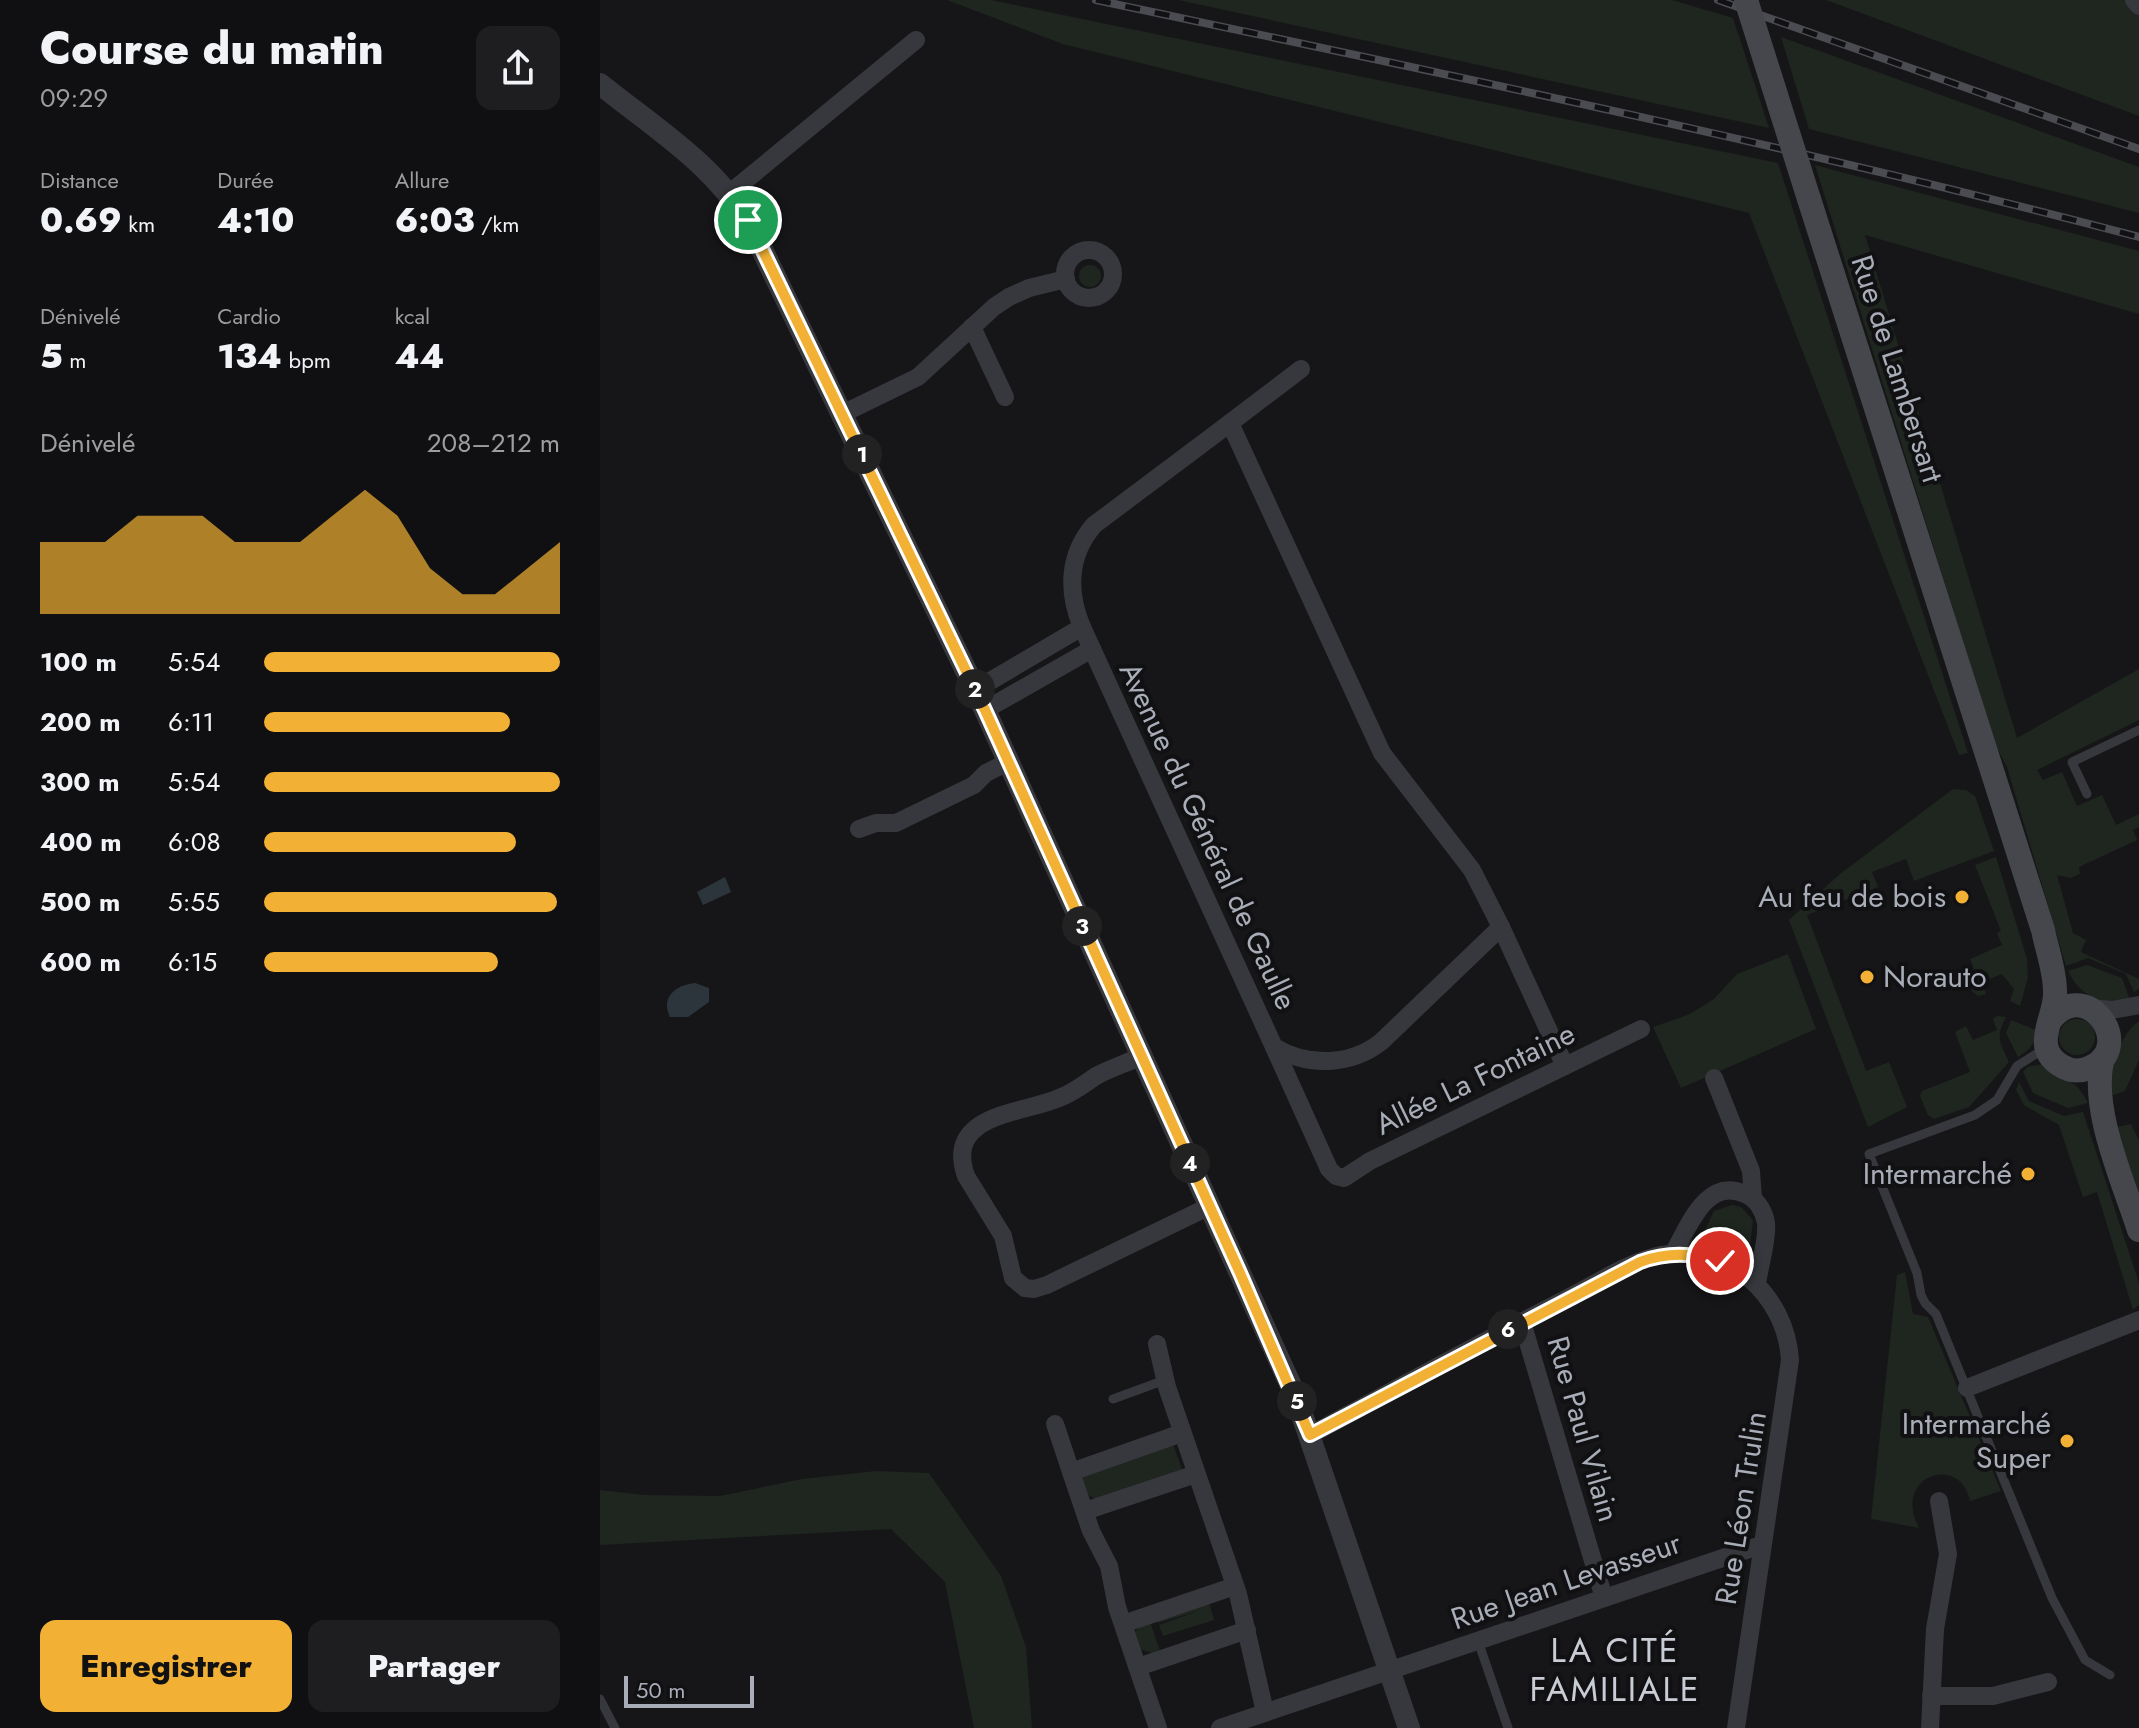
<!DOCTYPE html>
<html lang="fr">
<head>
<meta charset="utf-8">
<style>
	:root { --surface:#101012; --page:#1e1e20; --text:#f1f3f6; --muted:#9c9d9f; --accent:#f2b134 }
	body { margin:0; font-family:Jost,sans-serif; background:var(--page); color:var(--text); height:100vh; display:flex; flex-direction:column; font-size:30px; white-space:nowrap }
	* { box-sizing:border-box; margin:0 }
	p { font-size:26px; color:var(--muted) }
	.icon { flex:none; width:44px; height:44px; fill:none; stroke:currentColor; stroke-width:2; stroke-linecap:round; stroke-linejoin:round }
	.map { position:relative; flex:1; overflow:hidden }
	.sheet { display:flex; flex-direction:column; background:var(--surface); width:600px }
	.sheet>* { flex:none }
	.scale { position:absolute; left:24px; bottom:20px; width:130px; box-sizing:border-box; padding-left:8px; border:4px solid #a8adb8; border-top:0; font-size:22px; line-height:28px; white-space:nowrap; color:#a8adb8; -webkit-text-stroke:6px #111113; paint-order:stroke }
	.pin { position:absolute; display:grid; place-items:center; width:68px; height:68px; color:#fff; margin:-34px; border:4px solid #fff; border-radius:50%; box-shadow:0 2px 8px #0007 }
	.km { position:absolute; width:40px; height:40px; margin:-20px; border-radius:50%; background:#222; color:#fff; font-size:22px; line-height:40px; text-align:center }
	.round { display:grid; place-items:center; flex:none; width:84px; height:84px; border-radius:16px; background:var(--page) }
	.head { display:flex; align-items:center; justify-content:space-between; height:136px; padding:0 40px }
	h1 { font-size:44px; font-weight:800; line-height:60px }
	.stats { display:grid; grid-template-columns:repeat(3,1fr); gap:12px; height:136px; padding:8px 40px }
	.stats div { display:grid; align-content:center }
	.stats b { font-size:34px; font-weight:800 }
	.stats small { font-size:22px; font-weight:400 }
	.stats p { font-size:22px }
	.chart { height:224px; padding:16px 40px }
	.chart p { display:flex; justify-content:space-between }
	.chart svg { width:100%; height:144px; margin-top:8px; fill:var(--accent); opacity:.7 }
	.cta { display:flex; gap:16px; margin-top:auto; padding:16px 40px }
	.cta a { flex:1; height:92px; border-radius:16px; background:var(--accent); color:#111; font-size:32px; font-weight:800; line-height:92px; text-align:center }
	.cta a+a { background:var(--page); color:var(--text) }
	ul { padding:0 40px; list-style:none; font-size:26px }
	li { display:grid; grid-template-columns:128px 96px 1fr; align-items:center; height:60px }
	li i { height:20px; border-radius:10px; background:var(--accent) }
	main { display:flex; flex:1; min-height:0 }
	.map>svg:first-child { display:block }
	.green { fill:#1e261f }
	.water { fill:#2c353c }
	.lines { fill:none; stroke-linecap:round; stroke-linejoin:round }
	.service { stroke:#37383d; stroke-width:9 }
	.minor { stroke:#37383d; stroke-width:18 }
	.tertiary { stroke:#37383d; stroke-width:22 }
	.secondary { stroke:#45474d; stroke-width:24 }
	.rail-casing { stroke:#4a4c52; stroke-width:8 }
	.rail { stroke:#111113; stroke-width:5; stroke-dasharray:15; stroke-linecap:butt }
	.secondary-bridge { stroke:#45474d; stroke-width:24 }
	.route-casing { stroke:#fff; stroke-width:16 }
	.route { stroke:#f2b134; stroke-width:10 }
	.poi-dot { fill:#f2b134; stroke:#111113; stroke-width:3 }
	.labels { text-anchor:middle; stroke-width:8; stroke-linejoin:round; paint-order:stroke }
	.street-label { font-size:30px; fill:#a8adb8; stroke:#111113 }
	.poi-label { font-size:30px; fill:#a8adb8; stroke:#111113; text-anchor:end }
	.quarter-label { font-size:34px; letter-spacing:2px; fill:#c9ccd4; stroke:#111113 }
</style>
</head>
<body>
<main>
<section class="sheet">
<div class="head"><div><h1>Course du matin</h1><p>09:29</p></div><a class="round"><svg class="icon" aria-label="share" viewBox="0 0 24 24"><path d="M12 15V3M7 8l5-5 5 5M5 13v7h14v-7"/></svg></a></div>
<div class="stats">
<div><p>Distance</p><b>0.69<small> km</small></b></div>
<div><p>Durée</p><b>4:10</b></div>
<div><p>Allure</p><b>6:03<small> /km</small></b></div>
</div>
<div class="stats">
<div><p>Dénivelé</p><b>5<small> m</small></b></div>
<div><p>Cardio</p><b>134<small> bpm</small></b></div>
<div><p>kcal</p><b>44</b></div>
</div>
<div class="chart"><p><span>Dénivelé</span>208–212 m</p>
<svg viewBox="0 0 160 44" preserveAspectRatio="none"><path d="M0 44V22L10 22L20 22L30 14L40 14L50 14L60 22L70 22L80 22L90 14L100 6L110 14L120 30L130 38L140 38L150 30L160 22V44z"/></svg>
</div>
<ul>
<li><b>100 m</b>5:54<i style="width:100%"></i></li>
<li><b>200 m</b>6:11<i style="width:83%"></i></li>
<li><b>300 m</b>5:54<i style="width:100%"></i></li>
<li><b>400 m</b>6:08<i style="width:85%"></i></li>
<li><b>500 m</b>5:55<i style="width:99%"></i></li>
<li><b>600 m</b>6:15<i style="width:79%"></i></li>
</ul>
<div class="cta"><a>Enregistrer</a><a>Partager</a></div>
</section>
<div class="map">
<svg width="1539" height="1728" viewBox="0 0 1539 1728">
	<rect width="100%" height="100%" fill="#161618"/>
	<g class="green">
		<polygon points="347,0 391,0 1178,163 1368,753 1359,755 1149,213 463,44"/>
		<polygon points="578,0 1072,0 1133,18 1169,128"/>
		<polygon points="1226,0 1539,0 1539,116"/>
		<polygon points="1181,37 1539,167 1539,213 1209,129"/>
		<polygon points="1215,165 1539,251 1539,314 1265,235 1417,738 1539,669 1539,720 1437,770 1443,780 1462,772 1477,806 1502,795 1516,825 1539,814 1539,827 1533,830 1537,840 1479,867 1480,874 1471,878 1457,875 1473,933 1486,940 1481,952 1539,979 1539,989 1534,992 1526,974 1488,958 1466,966 1407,767 1394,742"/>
		<circle cx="490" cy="276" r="11"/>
		<polygon points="1353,789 1366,790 1375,796 1394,851 1314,881 1306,859 1272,872 1278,887 1207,915 1266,1071 1289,1062 1307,1107 1268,1127 1189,920 1240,874"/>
		<polygon points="1396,857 1427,959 1428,977 1420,1006 1410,1001 1414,989 1402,974 1382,982 1386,994 1378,996 1367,987 1379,982 1370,959 1402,945 1397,933 1401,931 1375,865"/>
		<polygon points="1188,954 1216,1029 1081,1088 1053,1027 1090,1014 1114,999 1137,974"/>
		<path d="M 1487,965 L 1522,978 L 1530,1000 C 1505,1009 1479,995 1468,971 Z"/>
		<path d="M 1397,1016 L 1406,1017 C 1395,1038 1400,1042 1409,1062 L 1369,1107 L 1334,1119 L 1328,1115 L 1320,1096 L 1322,1091 L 1370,1072 L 1355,1032 L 1366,1026 L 1373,1040 L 1397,1030 L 1393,1019 Z"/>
		<circle cx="1477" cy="1037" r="18"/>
		<path d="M 1411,1020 L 1436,1030 C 1435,1044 1430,1050 1418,1057 L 1406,1033 Z"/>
		<path d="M 1539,1021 L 1539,1060 L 1525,1091 L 1507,1097 C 1512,1069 1516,1039 1539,1021 Z"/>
		<path d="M 1443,1064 C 1463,1080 1476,1078 1488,1103 L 1468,1108 L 1433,1093 L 1423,1072 L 1427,1067 Z"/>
		<polygon points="1419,1082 1429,1101 1464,1116 1483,1112 1539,1283 1539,1305 1533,1310 1497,1192 1483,1197 1459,1125 1424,1105 1416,1090"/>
		<polygon points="1531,1124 1539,1140 1539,1197 1517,1127"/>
		<polygon points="1132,1205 1141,1207 1153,1220 1150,1246 1155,1253 1150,1268 1088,1246 1088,1242 1104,1232 1114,1211"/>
		<path d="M 1305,1272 L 1313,1314 L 1328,1317 L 1401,1491 L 1370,1501 C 1361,1453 1291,1475 1319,1528 L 1271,1519 L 1297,1275 Z"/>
		<polygon points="572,1441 583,1472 498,1501 485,1493 482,1479 486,1472"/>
		<polygon points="276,1471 329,1473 401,1576 426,1647 432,1728 374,1728 345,1582 291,1529 0,1545 0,1490 44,1495 120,1496 202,1479"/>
		<polygon points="608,1599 614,1620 563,1636 559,1625 598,1611 558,1623 556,1616"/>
		<polygon points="549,1619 560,1651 553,1653 539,1649 534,1632"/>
	</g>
	<g class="water">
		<polygon points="125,877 131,892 103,905 97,892"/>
		<path d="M 95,983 L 109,988 L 109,1002 L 88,1017 L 70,1017 C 60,997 76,985 95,983 Z"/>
	</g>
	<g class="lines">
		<g class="service">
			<polyline points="1487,794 1472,762 1539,730"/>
			<polyline points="1444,1049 1417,1066 1397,1100 1375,1115 1269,1154 1317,1273 1321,1295 1325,1303 1336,1314 1452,1598 1485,1660 1510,1675"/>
			<polyline points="513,1399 565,1380"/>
			<polyline points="878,1641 908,1728"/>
			<polyline points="0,1699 15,1728"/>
		</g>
		<g class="minor">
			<polyline points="1534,0 1539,6"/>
			<polyline points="130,193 316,40"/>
			<circle cx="489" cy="274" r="24"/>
			<polyline points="372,327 405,397"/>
			<polyline points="242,414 318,377 394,307 409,297 429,288 466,279"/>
			<path d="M 630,423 L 782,753 L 872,870 L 901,927 L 781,1042 C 750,1066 708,1067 674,1047 L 482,627 C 467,592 468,555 494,525 Z"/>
			<polyline points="630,423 701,369"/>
			<polyline points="375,690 482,627"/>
			<polyline points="385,710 492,649"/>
			<polyline points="259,829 276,823 296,823 374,785 386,773 408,762"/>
			<polyline points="901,927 965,1066"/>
			<polyline points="1490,1008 1512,1010 1539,1005"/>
			<polyline points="674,1047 729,1169 736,1176 744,1178 770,1161 1041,1029"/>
			<path d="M 542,1056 C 527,1063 511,1068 496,1076 C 484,1084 473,1093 459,1098 C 423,1114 344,1113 366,1176 L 403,1236 L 413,1278 L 425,1288 L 434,1289 L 447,1285 L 610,1206"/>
			<polyline points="1114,1078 1151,1171 1153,1198"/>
			<path d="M 1073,1254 C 1088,1228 1106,1176 1145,1194 C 1157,1199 1164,1211 1166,1223 C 1168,1240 1159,1267 1157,1284"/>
			<polyline points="922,1322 1004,1598"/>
			<polyline points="557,1344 567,1387 638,1594 665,1712"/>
			<polyline points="1367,1388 1539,1320"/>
			<polyline points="455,1424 471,1472"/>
			<path d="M 710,1435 C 794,1390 878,1344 962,1301 C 993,1286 1027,1262 1061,1255 C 1128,1243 1186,1294 1190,1360 L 1136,1728"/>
			<polyline points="485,1511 596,1474"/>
			<polyline points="523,1624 635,1586"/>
			<polyline points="538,1667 647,1630"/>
			<polyline points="1331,1696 1393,1696 1448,1682"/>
			<polyline points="558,1728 517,1607 509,1566 491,1531 471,1472 582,1433"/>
			<polyline points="620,1728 1161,1545"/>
			<polyline points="1330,1728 1335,1629 1348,1554 1339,1501"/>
		</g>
		<path class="tertiary" d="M 0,84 C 57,130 121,168 155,235 L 385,710 L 696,1397 L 809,1728"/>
		<g class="secondary">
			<path d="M 1209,199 L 1443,930 C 1447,950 1455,971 1455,991 C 1457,1016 1430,1046 1460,1065 C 1469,1071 1479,1072 1489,1068 C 1539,1048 1485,972 1449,1022"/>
			<path d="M 1503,1058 C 1489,1107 1524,1183 1539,1230"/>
		</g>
		<defs>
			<g id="rail">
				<path d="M 496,0 C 845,74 1194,146 1539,237"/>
				<polyline points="1118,0 1539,149"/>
			</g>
		</defs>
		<use href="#rail" class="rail-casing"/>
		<use href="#rail" class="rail"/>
		<polyline class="secondary-bridge" points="1146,0 1209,199"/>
	</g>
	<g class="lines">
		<defs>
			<path id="route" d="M 148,220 L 385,710 L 640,1273 L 710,1435 L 1040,1262 C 1067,1252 1092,1253 1120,1261"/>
		</defs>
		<use href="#route" class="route-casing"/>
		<use href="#route" class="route"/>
	</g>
	<g class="poi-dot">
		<circle cx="1362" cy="897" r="8"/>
		<circle cx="1267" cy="977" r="8"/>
		<circle cx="1428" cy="1174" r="8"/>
		<circle cx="1467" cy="1441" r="8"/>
	</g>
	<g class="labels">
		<g class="street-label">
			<text transform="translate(1297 369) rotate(72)" y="10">Rue de Lambersart</text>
			<text transform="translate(608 836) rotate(65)" y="10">Avenue du Général de Gaulle</text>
			<text transform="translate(875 1079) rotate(-26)" y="10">Allée La Fontaine</text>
			<text transform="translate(983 1429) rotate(74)" y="10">Rue Paul Vilain</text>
			<text transform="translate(1141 1508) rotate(-81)" y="10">Rue Léon Trulin</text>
			<text transform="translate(966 1581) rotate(-19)" y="10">Rue Jean Levasseur</text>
		</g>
		<g class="poi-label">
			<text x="1346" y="907">Au feu de bois</text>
			<text x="1283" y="987" text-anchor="start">Norauto</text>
			<text x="1412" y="1184">Intermarché</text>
			<text x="1451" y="1434">Intermarché<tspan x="1451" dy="34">Super</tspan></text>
		</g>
		<g class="quarter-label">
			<text x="1015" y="1662">LA CITÉ<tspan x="1015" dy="39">FAMILIALE</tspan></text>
		</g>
	</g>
</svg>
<div class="scale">50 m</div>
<div class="pin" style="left:148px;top:220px;background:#1e9e55"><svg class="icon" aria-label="arrive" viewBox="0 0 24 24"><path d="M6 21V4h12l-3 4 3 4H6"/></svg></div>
<div class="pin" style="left:1120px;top:1261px;background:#d93025"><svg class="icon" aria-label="check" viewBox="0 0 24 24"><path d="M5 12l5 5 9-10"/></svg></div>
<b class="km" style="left:262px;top:454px">1</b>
<b class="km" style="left:375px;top:689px">2</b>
<b class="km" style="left:482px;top:926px">3</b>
<b class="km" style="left:590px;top:1163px">4</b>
<b class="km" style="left:697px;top:1401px">5</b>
<b class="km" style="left:908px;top:1329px">6</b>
</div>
</main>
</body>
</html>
